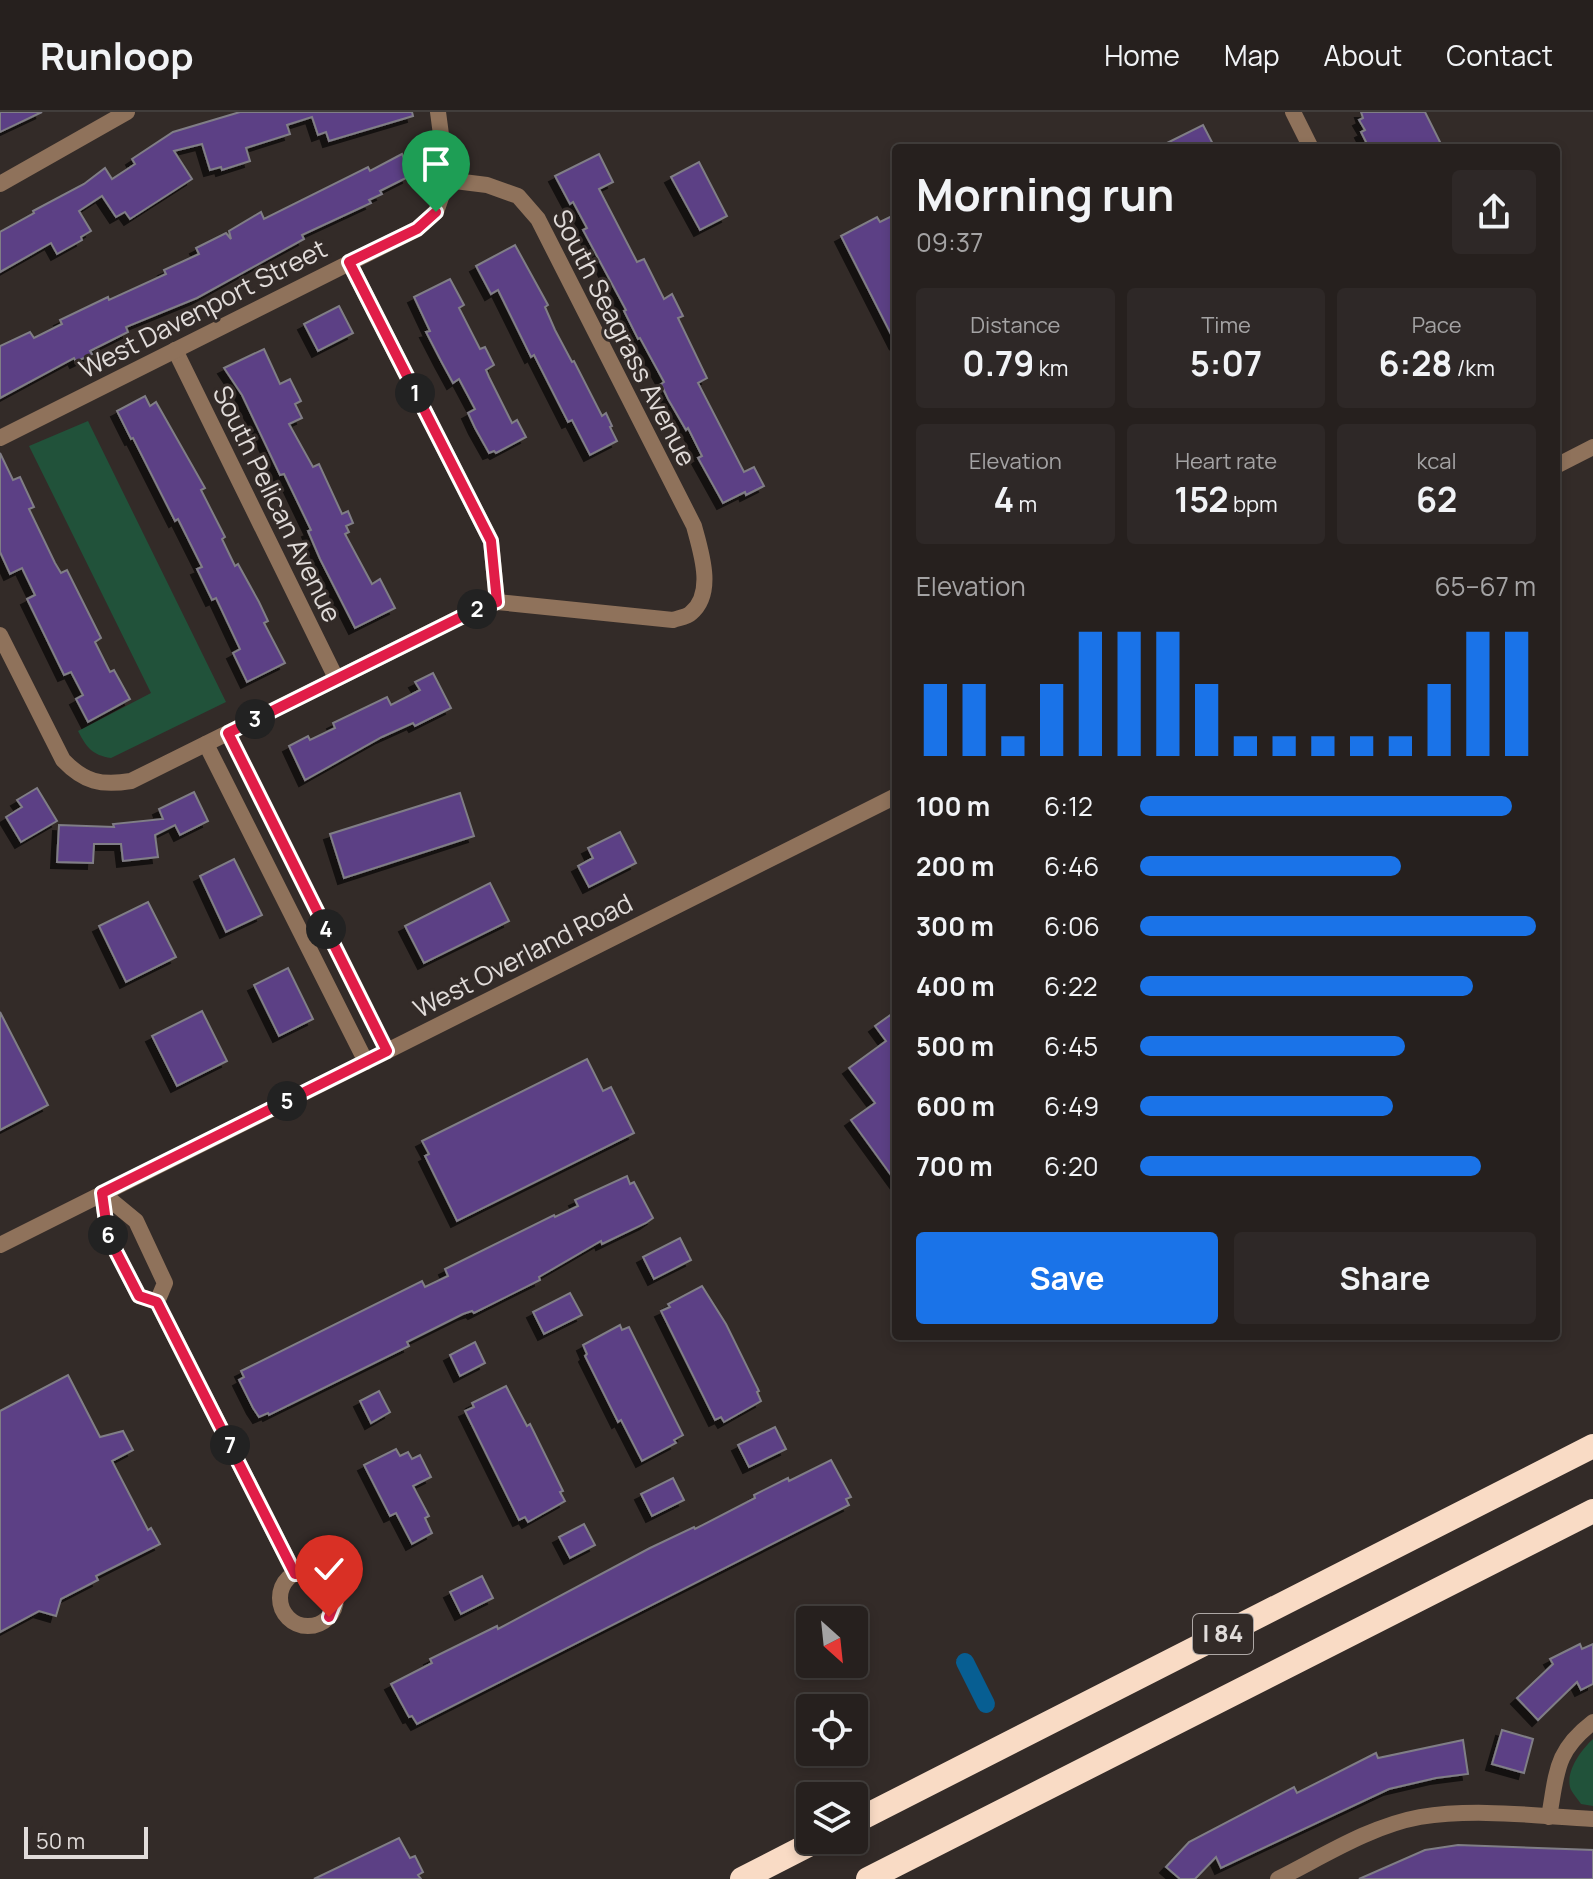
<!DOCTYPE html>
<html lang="en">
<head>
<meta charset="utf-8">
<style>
	:root { --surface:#26201e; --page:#2e2827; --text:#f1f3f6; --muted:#a4a3a4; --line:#423e3c; --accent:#1a73e8 }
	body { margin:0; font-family:Manrope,sans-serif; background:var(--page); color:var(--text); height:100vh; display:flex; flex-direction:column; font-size:30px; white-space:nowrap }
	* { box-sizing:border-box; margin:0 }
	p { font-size:26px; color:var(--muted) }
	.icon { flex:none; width:44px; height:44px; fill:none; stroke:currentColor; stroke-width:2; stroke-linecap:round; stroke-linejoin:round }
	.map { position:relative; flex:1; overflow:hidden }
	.panel { position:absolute; left:892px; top:32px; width:668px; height:1196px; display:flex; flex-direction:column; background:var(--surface); border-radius:8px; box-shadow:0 4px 12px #0003,0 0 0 2px var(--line) }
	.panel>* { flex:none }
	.needle { width:52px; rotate:153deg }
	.fabs { position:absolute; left:796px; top:1494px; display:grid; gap:16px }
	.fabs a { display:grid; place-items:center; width:72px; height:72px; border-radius:8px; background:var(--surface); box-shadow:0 4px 12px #0003,0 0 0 2px var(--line); font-size:40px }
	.scale { position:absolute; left:24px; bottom:20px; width:124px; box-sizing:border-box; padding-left:8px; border:4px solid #e1dcda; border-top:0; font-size:22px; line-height:28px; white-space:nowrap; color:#e1dcda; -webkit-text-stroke:6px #332b28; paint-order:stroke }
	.pin { position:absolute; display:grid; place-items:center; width:68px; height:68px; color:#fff; margin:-82px -34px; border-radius:50% 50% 50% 0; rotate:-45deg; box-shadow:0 0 8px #0007 }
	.pin .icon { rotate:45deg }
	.km { position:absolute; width:40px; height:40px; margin:-20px; border-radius:50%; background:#222; color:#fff; font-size:22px; line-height:40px; text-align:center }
	.round { display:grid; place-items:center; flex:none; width:84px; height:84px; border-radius:8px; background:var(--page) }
	.summary { display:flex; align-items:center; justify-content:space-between; height:136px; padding:0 24px }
	h1 { font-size:44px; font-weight:700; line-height:60px }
	.metrics { display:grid; grid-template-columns:repeat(3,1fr); gap:12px; height:136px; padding:8px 24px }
	.metrics div { display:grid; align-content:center; border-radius:8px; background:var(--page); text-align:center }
	.metrics b { font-size:34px; font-weight:700 }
	.metrics small { font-size:22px; font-weight:400 }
	.metrics p { font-size:22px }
	.chart { height:224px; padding:16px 24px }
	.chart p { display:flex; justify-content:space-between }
	.chart svg { width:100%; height:144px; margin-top:8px; stroke:var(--accent); stroke-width:6 }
	.button { display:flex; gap:16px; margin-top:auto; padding:16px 24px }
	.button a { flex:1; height:92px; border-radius:8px; background:var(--accent); color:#fff; font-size:32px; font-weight:700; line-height:92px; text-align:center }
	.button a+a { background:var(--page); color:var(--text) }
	ul { padding:0 24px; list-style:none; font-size:26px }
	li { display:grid; grid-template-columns:128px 96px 1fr; align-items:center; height:60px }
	li i { height:20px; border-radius:10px; background:var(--accent) }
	header { display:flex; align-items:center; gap:48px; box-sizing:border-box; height:112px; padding:0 40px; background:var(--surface); border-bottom:2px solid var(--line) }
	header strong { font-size:38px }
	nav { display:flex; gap:44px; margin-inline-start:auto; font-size:28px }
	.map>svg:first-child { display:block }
	.green { fill:#21523a }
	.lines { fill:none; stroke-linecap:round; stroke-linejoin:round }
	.canal { stroke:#075e92; stroke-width:18 }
	.building { fill:#5b4185; stroke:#807e86; stroke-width:2; filter:url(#shadow) }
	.minor { stroke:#8f725b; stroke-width:16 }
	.tertiary { stroke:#8f725b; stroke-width:16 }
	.motorway { stroke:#f9dbc5; stroke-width:24 }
	.route-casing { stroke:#fff; stroke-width:16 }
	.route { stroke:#e11d48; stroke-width:10 }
	.labels { text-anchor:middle; stroke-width:6; stroke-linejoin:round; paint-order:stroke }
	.shield { fill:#332b28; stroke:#ada7a5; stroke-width:2 }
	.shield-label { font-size:24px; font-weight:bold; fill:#e1dcda }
	.street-label { font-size:26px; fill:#e1dcda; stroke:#332b28 }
</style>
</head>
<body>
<header>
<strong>Runloop</strong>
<nav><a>Home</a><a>Map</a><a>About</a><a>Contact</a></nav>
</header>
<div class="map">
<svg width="1593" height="1767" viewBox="0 0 1593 1767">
	<defs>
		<filter id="shadow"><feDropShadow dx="-6" dy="6" stdDeviation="0" flood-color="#0009"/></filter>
	</defs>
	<rect width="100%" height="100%" fill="#332b28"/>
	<g class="green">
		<path d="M 88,309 L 226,590 L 111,646 C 92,643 87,636 78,619 L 151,581 L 29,334 Z"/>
		<path d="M 1593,1627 L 1593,1694 L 1581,1692 C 1578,1687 1571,1680 1570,1675 C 1566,1658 1582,1637 1593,1627 Z"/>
	</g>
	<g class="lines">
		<polyline class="canal" points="965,1550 986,1592"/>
	</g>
	<g class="building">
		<polygon points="0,0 42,0 0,20"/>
		<polygon points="240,0 412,0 413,4 329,29 326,20 318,23 312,5 287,13 290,22 246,36 250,49 222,58 221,55 210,58 202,32 174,39 192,67 130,107 125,100 116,105 102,84 79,99 91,119 81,125 82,128 57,142 51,131 0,160 0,120 34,101 33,99 84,72 105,56 112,67 135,52 132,47 173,20"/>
		<polygon points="1361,0 1425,0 1443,36 1369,36 1361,20 1365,18 1359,8 1363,6"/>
		<polygon points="1203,13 1215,36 1157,36"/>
		<polygon points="402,42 410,59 406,61 408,65 380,79 382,82 369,88 371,91 302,123 304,127 197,186 126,215 128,220 90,239 92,242 76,250 74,246 0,286 0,234 30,220 34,226 62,212 60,208 108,185 109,188 166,162 164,158 199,142 196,136 226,121 231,127 229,119 261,100 264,107 368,55 370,59"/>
		<polygon points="599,42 613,70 599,77 637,150 644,147 664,187 672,182 683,204 678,206 707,266 698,271 744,360 754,355 764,374 746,383 745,380 723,391 698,346 702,344 688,316 686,318 668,287 661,272 664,270 640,226 638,227 624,199 626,198 583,118 587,116 573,90 570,92 555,64"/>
		<polygon points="699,50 727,104 700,118 671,65"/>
		<polygon points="896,102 896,232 841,124 877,105 880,110"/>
		<polygon points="515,133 548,193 545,195 555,218 572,250 574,249 602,304 606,301 612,314 610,315 617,329 590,343 572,308 568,310 534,243 531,245 498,178 491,182 476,154"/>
		<polygon points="450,167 464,193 459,196 480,237 485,235 494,253 486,258 489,265 512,311 517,308 526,325 496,341 494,339 489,341 475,316 468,301 475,297 459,267 453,271 441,249 426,220 430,219 414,185"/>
		<polygon points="339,194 353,221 318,239 304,212"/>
		<polygon points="264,237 280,272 290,267 301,289 295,292 302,306 289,312 313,355 319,352 342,402 348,399 353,411 346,414 349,420 345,422 372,472 380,467 395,496 355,516 320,447 308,419 311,418 284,362 280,363 242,283 224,256"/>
		<polygon points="145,284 150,294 156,290 205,376 201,378 225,425 222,427 235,454 238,452 259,490 268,509 264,511 285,551 247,570 233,541 240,537 216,486 212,488 197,457 202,455 178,407 175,409 133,326 131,327 117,299"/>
		<polygon points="0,341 13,368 20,365 34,395 29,397 55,451 61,461 67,458 101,526 95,530 110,560 114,558 130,587 88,610 76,587 83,583 71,560 64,563 27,487 35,483 22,456 10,462 0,440"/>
		<polygon points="433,561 451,596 415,614 413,611 382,625 305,668 289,634 308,624 310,628 335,616 333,611 387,585 391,593 420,578 415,570"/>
		<polygon points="37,676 57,709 21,730 6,705 22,695 17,688"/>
		<polygon points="194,680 208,709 180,723 175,713 155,723 158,745 123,749 121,732 94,732 93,751 57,750 59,713 114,715 113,712 163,707 159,697"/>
		<polygon points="460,681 474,724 344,766 330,722"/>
		<polygon points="620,720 636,751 589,775 578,754 593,746 588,736"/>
		<polygon points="234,747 262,803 226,820 200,764"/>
		<polygon points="490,771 509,809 424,851 405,814"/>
		<polygon points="148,790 176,845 126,870 99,814"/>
		<polygon points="288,856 313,907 279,924 254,873"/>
		<polygon points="202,899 227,949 177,974 152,924"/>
		<polygon points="896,899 896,1070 851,1008 875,991 849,956 886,929 875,914"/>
		<polygon points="0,900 48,993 0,1018"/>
		<polygon points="587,947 603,979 611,975 634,1021 457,1109 425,1044 429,1042 422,1029"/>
		<polygon points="627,1064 630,1072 634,1070 653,1106 646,1111 602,1132 601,1129 539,1165 540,1168 474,1201 472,1199 463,1202 407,1230 409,1234 269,1303 268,1301 259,1305 253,1296 239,1268 244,1265 241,1259 422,1169 425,1175 448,1164 445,1157 554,1103 555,1105 578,1094 575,1088"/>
		<polygon points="680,1126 691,1148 654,1167 643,1145"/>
		<polygon points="702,1174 726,1212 759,1279 757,1280 761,1289 724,1310 721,1305 715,1308 661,1199 670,1195 668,1192"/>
		<polygon points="570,1181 582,1203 544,1222 533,1200"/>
		<polygon points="620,1213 622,1218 629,1215 683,1323 674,1328 676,1331 642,1349 621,1308 618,1310 585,1244 587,1242 583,1233"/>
		<polygon points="475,1230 485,1251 460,1264 450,1243"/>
		<polygon points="68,1263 100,1325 123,1319 133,1338 112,1349 148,1418 151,1416 160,1432 96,1464 98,1468 61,1487 56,1504 39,1499 0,1520 0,1299"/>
		<polygon points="506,1274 527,1314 530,1312 563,1379 560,1380 565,1389 528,1410 525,1405 519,1408 465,1299 474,1295 472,1291"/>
		<polygon points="379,1279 390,1300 371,1311 360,1289"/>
		<polygon points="775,1315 786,1337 749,1355 738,1333"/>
		<polygon points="396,1337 400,1344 408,1340 412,1347 420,1343 431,1365 413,1374 429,1404 425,1406 432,1421 412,1432 396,1401 390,1404 364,1353"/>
		<polygon points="831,1348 851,1385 846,1387 849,1393 417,1612 412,1604 409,1605 391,1572 432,1551 430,1547 497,1514 498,1517 650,1436 694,1415 695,1417 755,1386 754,1383 788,1366 789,1369"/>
		<polygon points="673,1366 684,1388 652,1404 641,1382"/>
		<polygon points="584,1412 595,1433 570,1446 559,1425"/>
		<polygon points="482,1464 493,1486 461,1502 450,1480"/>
		<polygon points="1580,1532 1582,1537 1593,1532 1593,1572 1581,1578 1577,1570 1538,1608 1517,1586 1553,1552 1550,1547"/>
		<polygon points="1502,1618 1533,1627 1524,1661 1492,1652"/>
		<polygon points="1463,1628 1468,1662 1436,1666 1389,1677 1221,1756 1216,1745 1195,1767 1180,1767 1166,1755 1189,1730 1294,1675 1297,1681 1376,1641 1378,1646"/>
		<polygon points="399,1726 410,1746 415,1744 423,1760 418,1763 421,1767 314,1767"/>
		<polygon points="1458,1733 1593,1738 1593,1767 1359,1767 1425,1738"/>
	</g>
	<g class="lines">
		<g class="minor">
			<polyline points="0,72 127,0"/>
			<polyline points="349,150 491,429 497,490"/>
			<polyline points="175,238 336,566"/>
			<polyline points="0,326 417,117 436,100 447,68"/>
			<path d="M 0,523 L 63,648 C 84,670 101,674 131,669 L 473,499 L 497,490 L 673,508 C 678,506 687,505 691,501 C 715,481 701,440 694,414 L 538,107 L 518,84 L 487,73 L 447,68 L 438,0"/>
			<polyline points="228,621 387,939"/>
			<polyline points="206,632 366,950"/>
			<polyline points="102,1081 108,1124 139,1184 157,1190 295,1462"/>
			<polyline points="102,1081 136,1109 165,1171 157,1190"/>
			<circle cx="308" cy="1486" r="28"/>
			<path d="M 1549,1705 C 1557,1660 1555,1639 1593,1610"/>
			<path d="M 1278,1767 C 1322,1745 1370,1714 1420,1705 C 1476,1696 1536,1704 1593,1707"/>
		</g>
		<g class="tertiary">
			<polyline points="1293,0 1311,36"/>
			<polyline points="1556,354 1593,335"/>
			<polyline points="0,1133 896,684"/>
		</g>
		<g class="motorway">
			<polyline points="854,1710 1593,1334"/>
			<polyline points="742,1767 818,1728"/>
			<polyline points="868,1767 1593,1399"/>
		</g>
	</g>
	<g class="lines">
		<defs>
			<polyline id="route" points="329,1505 336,1487 330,1469 314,1459 295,1462 157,1190 139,1184 108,1124 102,1081 387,939 228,621 473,499 497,490 491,429 349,150 417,117 436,100"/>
		</defs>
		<use href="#route" class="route-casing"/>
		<use href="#route" class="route"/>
	</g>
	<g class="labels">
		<rect class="shield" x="1193" y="1502" width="60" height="40" rx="6"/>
		<g class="shield-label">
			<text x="1223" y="1530">I 84</text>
		</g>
		<g class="street-label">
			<text transform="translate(203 197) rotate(-27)" y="9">West Davenport Street</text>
			<text transform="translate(624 226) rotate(63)" y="9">South Seagrass Avenue</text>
			<text transform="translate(277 392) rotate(64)" y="9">South Pelican Avenue</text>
			<text transform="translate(523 844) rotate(-27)" y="9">West Overland Road</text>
		</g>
	</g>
</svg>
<div class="fabs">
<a><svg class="needle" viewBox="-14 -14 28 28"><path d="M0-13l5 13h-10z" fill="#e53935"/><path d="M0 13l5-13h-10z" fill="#a4a3a4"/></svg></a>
<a><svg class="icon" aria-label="locate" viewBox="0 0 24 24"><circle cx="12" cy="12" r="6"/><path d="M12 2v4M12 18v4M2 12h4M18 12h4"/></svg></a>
<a><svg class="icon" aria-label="layers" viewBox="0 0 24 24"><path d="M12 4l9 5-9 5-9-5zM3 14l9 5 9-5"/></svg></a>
</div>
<div class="scale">50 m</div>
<div class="pin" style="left:436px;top:100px;background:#1e9e55"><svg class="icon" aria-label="arrive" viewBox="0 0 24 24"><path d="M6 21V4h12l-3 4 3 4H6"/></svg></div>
<div class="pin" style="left:329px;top:1505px;background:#d93025"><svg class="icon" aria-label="check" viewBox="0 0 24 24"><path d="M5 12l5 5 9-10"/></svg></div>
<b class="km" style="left:415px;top:281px">1</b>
<b class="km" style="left:477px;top:497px">2</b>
<b class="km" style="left:255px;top:607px">3</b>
<b class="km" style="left:326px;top:817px">4</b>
<b class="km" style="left:287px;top:989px">5</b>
<b class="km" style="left:108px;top:1123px">6</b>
<b class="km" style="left:230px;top:1333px">7</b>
<section class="panel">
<div class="summary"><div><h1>Morning run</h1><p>09:37</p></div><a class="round"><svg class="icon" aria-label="share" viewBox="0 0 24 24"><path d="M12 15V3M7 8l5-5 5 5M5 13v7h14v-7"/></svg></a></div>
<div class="metrics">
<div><p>Distance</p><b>0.79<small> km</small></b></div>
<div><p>Time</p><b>5:07</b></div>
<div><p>Pace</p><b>6:28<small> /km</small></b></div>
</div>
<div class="metrics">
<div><p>Elevation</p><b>4<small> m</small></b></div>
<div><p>Heart rate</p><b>152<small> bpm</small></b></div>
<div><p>kcal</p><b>62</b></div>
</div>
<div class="chart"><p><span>Elevation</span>65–67 m</p>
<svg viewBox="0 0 160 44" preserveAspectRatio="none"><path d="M5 44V22M15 44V22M25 44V38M35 44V22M45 44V6M55 44V6M65 44V6M75 44V22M85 44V38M95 44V38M105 44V38M115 44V38M125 44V38M135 44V22M145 44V6M155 44V6"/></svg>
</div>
<ul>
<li><b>100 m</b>6:12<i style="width:94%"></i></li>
<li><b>200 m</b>6:46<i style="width:66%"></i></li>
<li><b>300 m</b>6:06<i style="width:100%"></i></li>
<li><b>400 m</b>6:22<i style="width:84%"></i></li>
<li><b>500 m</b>6:45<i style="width:67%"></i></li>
<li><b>600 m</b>6:49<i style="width:64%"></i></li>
<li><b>700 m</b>6:20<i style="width:86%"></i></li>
</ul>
<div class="button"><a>Save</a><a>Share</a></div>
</section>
</div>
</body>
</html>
